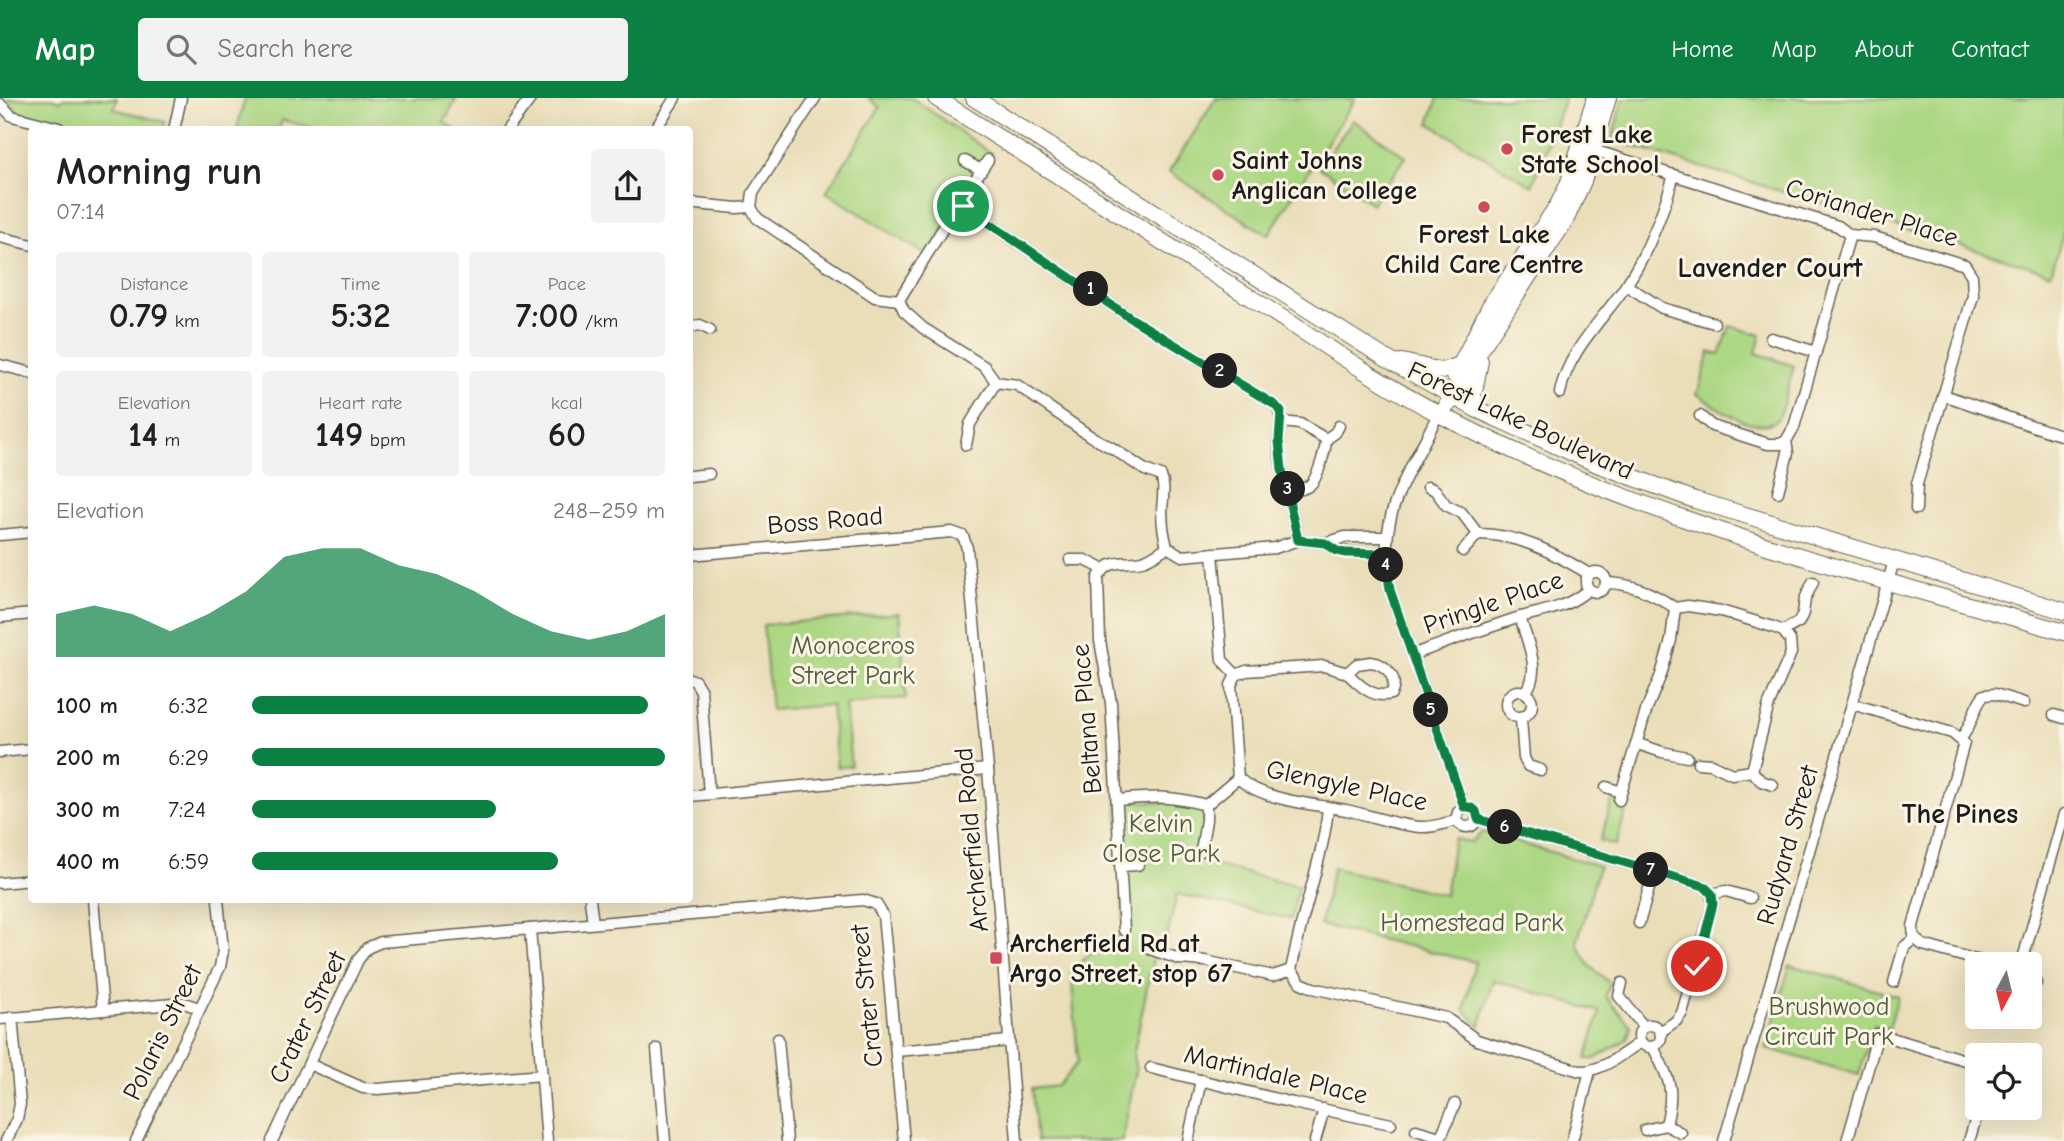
<!DOCTYPE html>
<html lang="en">
<head>
<meta charset="utf-8">
<style>
	:root { --surface:#fff; --page:#f2f2f2; --text:#202124; --muted:#757577; --accent:#0b8043 }
	body { margin:0; font-family:"Comic Neue",sans-serif; background:var(--page); color:var(--text); height:100vh; display:flex; flex-direction:column; font-size:26px; white-space:nowrap }
	* { box-sizing:border-box; margin:0 }
	p { font-size:23px; color:var(--muted) }
	.icon { flex:none; width:38px; height:38px; fill:none; stroke:currentColor; stroke-width:2; stroke-linecap:round; stroke-linejoin:round }
	.map { position:relative; flex:1; overflow:hidden }
	.sheet { position:absolute; left:28px; top:28px; width:665px; height:777px; display:flex; flex-direction:column; background:var(--surface); border-radius:7px; box-shadow:0 7px 28px #0002 }
	.sheet>* { flex:none }
	.needle { width:46px; rotate:187deg }
	.controls { position:absolute; left:1965px; top:854px; display:grid; gap:14px }
	.controls a { display:grid; place-items:center; width:77px; height:77px; border-radius:7px; background:var(--surface); box-shadow:0 7px 28px #0002; font-size:35px }
	.pin { position:absolute; display:grid; place-items:center; width:60px; height:60px; color:#fff; margin:-30px; border:4px solid #fff; border-radius:50%; box-shadow:0 2px 7px #0007 }
	.km { position:absolute; width:35px; height:35px; margin:-18px; border-radius:50%; background:#222; color:#fff; font-size:19px; line-height:35px; text-align:center }
	.round { display:grid; place-items:center; flex:none; width:74px; height:74px; border-radius:7px; background:var(--page) }
	.summary { display:flex; align-items:center; justify-content:space-between; height:119px; padding:0 28px }
	h1 { font-size:38px; font-weight:800; line-height:52px }
	.figures { display:grid; grid-template-columns:repeat(3,1fr); gap:10px; height:119px; padding:7px 28px }
	.figures div { display:grid; align-content:center; border-radius:7px; background:var(--page); text-align:center }
	.figures b { font-size:35px; font-weight:800 }
	.figures small { font-size:19px; font-weight:400 }
	.figures p { font-size:19px }
	.chart { height:196px; padding:14px 28px }
	.chart p { display:flex; justify-content:space-between }
	.chart svg { width:100%; height:126px; margin-top:7px; fill:var(--accent); opacity:.7 }
	ul { padding:0 28px; list-style:none; font-size:23px }
	li { display:grid; grid-template-columns:112px 84px 1fr; align-items:center; height:52px }
	li i { height:18px; border-radius:9px; background:var(--accent) }
	header { display:flex; align-items:center; gap:42px; box-sizing:border-box; height:98px; padding:0 35px; background:var(--accent); color:#fff }
	header strong { font-size:33px }
	nav { display:flex; gap:38px; margin-inline-start:auto; font-size:24px }
	.search { width:490px; height:63px; background:var(--page); display:flex; align-items:center; gap:18px; box-sizing:border-box; padding:0 24px; border-radius:7px; color:var(--muted); font-size:26px }
	.map>svg:first-child { display:block }
	.green { fill:#acd783; stroke:#647a50; stroke-width:2 }
	.lines { fill:none; stroke-linecap:round; stroke-linejoin:round }
	.minor-casing { stroke:#646053; stroke-width:13 }
	.secondary-casing { stroke:#646053; stroke-width:18 }
	.minor { stroke:#fff; stroke-width:10 }
	.secondary { stroke:#fff; stroke-width:16 }
	.route-casing { stroke:#fff; stroke-width:14 }
	.route { stroke:#0b8043; stroke-width:9 }
	.poi-dot { fill:#d1495b; stroke:#fcf5e5; stroke-width:2.5 }
	.labels { text-anchor:middle; stroke-width:6; stroke-linejoin:round; paint-order:stroke }
	.poi-label { font-size:26px; font-weight:bold; fill:#1c1c1c; stroke:#fcf5e5; text-anchor:start }
	.street-label { font-size:26px; fill:#1c1c1c; stroke:#fcf5e5 }
	.park-label { font-size:26px; fill:#4e5d40; stroke:#fcf5e5 }
	.neighbourhood-label { font-size:28px; font-weight:bold; fill:#1c1c1c; stroke:#fcf5e5 }
</style>
</head>
<body>
<header>
<strong>Map</strong>
<div class="search"><svg class="icon" aria-label="search" viewBox="0 0 24 24"><circle cx="10" cy="10" r="6"/><path d="M15 15l6 6"/></svg>Search here</div>
<nav><a>Home</a><a>Map</a><a>About</a><a>Contact</a></nav>
</header>
<div class="map">
<svg width="2064" height="1043" viewBox="0 0 2064 1043">
	<rect width="100%" height="100%" fill="#fcf5e5"/>
	<filter id="ink" filterUnits="userSpaceOnUse"><feTurbulence type="fractalNoise" baseFrequency=".0143" numOctaves="2"/><feDisplacementMap in="SourceGraphic" scale="14" xChannelSelector="R" yChannelSelector="G"/><feConvolveMatrix kernelMatrix="1 2 1 2 8 2 1 2 1" color-interpolation-filters="sRGB"/></filter>
	<filter id="wash" filterUnits="userSpaceOnUse"><feTurbulence type="fractalNoise" baseFrequency=".00686" numOctaves="4" result="noise"/><feDisplacementMap in="SourceGraphic" scale="28" xChannelSelector="R" yChannelSelector="G"/><feGaussianBlur stdDeviation="1.57" result="paint"/><feColorMatrix in="noise" values="0 0 0 0 0 0 0 0 0 0 0 0 0 0 0 0 0 1.4 0 .05"/><feComposite in="paint" operator="in"/></filter>
	<g filter="url(#wash)">
		<rect width="100%" height="100%" fill="#eadeb9"/>
		<g class="green">
			<polygon points="51,0 61,3 63,0 117,0 114,11 165,24 163,31 62,31 63,26 17,14 8,1"/>
			<polygon points="245,0 457,0 444,24 455,31 316,31 282,22 279,31 237,31"/>
			<polygon points="868,0 912,0 992,56 926,157 826,94 880,9"/>
			<polygon points="1216,0 1355,1 1268,137 1169,74"/>
			<polygon points="1438,0 1565,0 1532,88 1429,25"/>
			<polygon points="1623,0 2064,0 2064,133 2051,175 1612,42"/>
			<polygon points="1353,22 1406,59 1372,106 1319,69"/>
			<path d="M 1730,228 L 1761,237 L 1756,255 L 1794,268 L 1779,320 C 1758,340 1716,309 1697,296 L 1710,254 L 1720,257 Z"/>
			<polygon points="899,515 906,600 845,606 851,668 837,669 831,607 771,612 763,527"/>
			<polygon points="1613,700 1628,705 1616,747 1600,743"/>
			<polygon points="1117,702 1206,707 1201,753 1205,765 1298,788 1291,821 1177,796 1165,848 1156,846 1133,958 1136,972 1122,1043 1037,1043 1032,991 1058,988 1078,964 1071,871 1124,832"/>
			<polygon points="1482,734 1599,768 1577,845 1589,867 1611,886 1605,898 1631,928 1627,941 1595,961 1586,961 1600,914 1493,882 1480,928 1464,912 1475,864 1320,827 1333,770 1445,797 1454,741 1471,744"/>
			<polygon points="1790,867 1898,898 1889,931 1874,927 1859,977 1766,950"/>
		</g>
	</g>
	<g filter="url(#ink)">
		<g class="lines">
			<defs>
				<g id="minor">
					<polyline points="815,0 753,95 751,109 757,120 875,199 899,202"/>
					<polyline points="0,6 12,18 59,30"/>
					<polyline points="174,32 181,0"/>
					<polyline points="507,32 531,0"/>
					<polyline points="655,32 675,0"/>
					<polyline points="1593,52 1828,125 1838,128 1850,137 1874,139 1965,167 1972,178 1973,198 1917,386 1916,411"/>
					<path d="M 988,62 L 967,94 L 963,108 L 950,119 L 899,202 L 904,213 L 923,230 L 985,269 L 996,284 L 1017,287 L 1090,338 L 1112,350 L 1145,372 L 1161,378 C 1165,388 1163,391 1163,401 C 1161,416 1163,434 1167,449"/>
					<polyline points="965,63 981,72"/>
					<polyline points="696,106 737,110 751,109"/>
					<path d="M 963,108 L 1129,219 L 1275,307 C 1285,319 1279,329 1279,344 C 1280,377 1292,410 1298,442"/>
					<polyline points="0,139 32,147"/>
					<polyline points="1626,187 1662,210 1714,225"/>
					<polyline points="690,229 700,227 710,232"/>
					<polyline points="1771,240 1816,254"/>
					<polyline points="0,267 32,275"/>
					<path d="M 1560,295 C 1568,252 1604,221 1627,186 C 1649,152 1663,115 1674,77"/>
					<path d="M 1943,297 C 1984,310 2023,326 2064,338"/>
					<path d="M 1438,316 C 1407,382 1376,413 1390,492 L 1464,709"/>
					<polyline points="1700,318 1712,328 1768,346 1780,346 1786,343 1794,329 1850,137"/>
					<path d="M 1282,324 L 1300,326 L 1326,341 C 1326,351 1318,379 1311,386 C 1305,392 1296,392 1288,393"/>
					<polyline points="1326,341 1335,335 1339,328"/>
					<polyline points="966,347 970,326 996,284"/>
					<polyline points="690,378 709,376"/>
					<polyline points="1428,389 1435,392 1446,407 1462,415 1478,436 1463,453"/>
					<polyline points="1778,394 1788,355 1786,343"/>
					<path d="M 1478,436 C 1519,436 1554,455 1589,476"/>
					<polyline points="0,437 32,434"/>
					<path d="M 1325,445 C 1343,458 1363,455 1385,456"/>
					<polyline points="1167,449 1182,458 1275,450 1298,442 1325,445 1345,439 1385,439"/>
					<polyline points="1213,455 1222,562 1236,577"/>
					<polyline points="690,457 952,434 963,438 967,450 988,671 1017,1043"/>
					<polyline points="1070,462 1085,462 1103,471"/>
					<circle cx="1596" cy="484" r="10"/>
					<path d="M 1606,485 C 1630,485 1655,496 1675,510 L 1688,508 L 1721,513 L 1773,529 L 1783,533 L 1790,542 L 1791,555 L 1769,606 L 1752,673"/>
					<polyline points="0,519 32,516"/>
					<path d="M 1520,519 C 1527,544 1542,572 1526,594"/>
					<polyline points="1783,533 1799,524 1803,515 1805,501 1813,484"/>
					<path d="M 1412,557 C 1446,544 1480,532 1514,521 C 1543,512 1565,512 1589,491"/>
					<path d="M 1371,564 C 1387,566 1399,581 1391,596 C 1373,601 1359,587 1347,575 L 1357,566 Z"/>
					<path d="M 1347,575 L 1324,568 L 1246,573 L 1236,577 L 1231,587 L 1238,680 C 1263,703 1313,706 1346,712 C 1370,717 1395,727 1420,729 C 1433,730 1445,725 1457,722"/>
					<polyline points="690,581 695,583 701,593 709,696"/>
					<circle cx="1519" cy="606" r="13"/>
					<path d="M 1852,606 L 1952,635 L 1964,645 L 1913,828 C 1913,837 1915,842 1923,847 L 1991,866"/>
					<polyline points="2054,617 2064,620"/>
					<polyline points="1521,621 1524,660 1528,668 1541,672"/>
					<path d="M 1961,640 C 1974,625 1973,609 1984,597 L 1995,596 L 2024,605"/>
					<polyline points="1638,646 1662,654 1687,659"/>
					<polyline points="0,654 32,651"/>
					<polyline points="1698,665 1711,666 1732,676 1752,673 1761,683 1773,687"/>
					<polyline points="1606,689 1621,694"/>
					<polyline points="690,698 988,671"/>
					<path d="M 1117,702 C 1154,699 1169,697 1206,707 L 1206,722 L 1201,753"/>
					<polyline points="1619,702 1647,610 1661,577 1671,542 1675,510"/>
					<polyline points="1206,707 1238,680"/>
					<circle cx="1467" cy="719" r="10"/>
					<path d="M 1328,710 C 1325,742 1316,771 1308,802 C 1301,825 1296,849 1291,872 L 1301,885 L 1313,890 L 1446,920 L 1477,942 L 1580,973 C 1602,974 1623,955 1641,944"/>
					<polyline points="1477,721 1704,788 1711,796 1713,806 1682,915 1676,923 1660,934"/>
					<polyline points="1121,768 1138,767"/>
					<polyline points="0,785 32,782"/>
					<polyline points="1711,796 1726,793 1750,800"/>
					<polyline points="93,802 103,912"/>
					<polyline points="590,802 593,825"/>
					<polyline points="1639,825 1654,773"/>
					<polyline points="530,831 547,1043"/>
					<path d="M 1124,832 L 1111,605 L 1100,543 L 1098,480 C 1110,459 1122,467 1142,463 C 1151,461 1159,454 1167,449"/>
					<polyline points="1150,851 1179,861 1205,863 1273,878 1291,872"/>
					<polyline points="2019,866 2024,857 2064,716"/>
					<polyline points="2030,883 2036,885"/>
					<polyline points="1894,884 1904,849 1915,840"/>
					<polyline points="1622,885 1619,898 1644,929"/>
					<polyline points="0,921 184,905 199,910"/>
					<circle cx="1650" cy="938" r="11"/>
					<polyline points="778,941 787,1043"/>
					<path d="M 1653,949 C 1670,983 1675,989 1666,1027"/>
					<polyline points="657,951 665,1043"/>
					<polyline points="896,953 1009,943"/>
					<polyline points="309,966 363,990 378,991 542,977"/>
					<polyline points="1151,970 1293,1005 1391,1026"/>
					<polyline points="1416,1032 1440,1039"/>
					<polyline points="1645,1032 1666,1027 1681,1035"/>
					<polyline points="6,1043 17,1021 20,1006 12,919"/>
					<polyline points="136,1043 220,869 223,852 218,802"/>
					<polyline points="272,1043 358,862 367,850 381,844 863,802 876,806 883,817 904,1043"/>
					<polyline points="1188,1043 1201,982"/>
					<polyline points="1315,1043 1324,1011"/>
					<polyline points="1439,1043 1455,1006"/>
					<polyline points="1572,1043 1590,973"/>
					<polyline points="1724,1043 1894,463"/>
					<polyline points="1847,1043 1878,936 1978,966"/>
					<polyline points="1969,1043 1979,1010"/>
				</g>
				<g id="secondary">
					<path d="M 936,0 C 1044,69 1153,138 1262,207 C 1320,244 1378,284 1439,316 C 1635,420 1852,473 2064,534"/>
					<polyline points="974,0 1385,260 1476,311 1597,366 1695,402 2064,513"/>
					<polyline points="1402,264 1442,273 1460,267"/>
					<polyline points="1455,278 1490,208 1558,107 1568,87 1595,0"/>
					<polyline points="1447,307 1454,300 1483,247 1565,123 1583,83 1608,0"/>
					<polyline points="1476,311 1473,298 1480,263"/>
				</g>
			</defs>
			<use href="#minor" class="minor-casing"/>
			<use href="#secondary" class="secondary-casing"/>
			<use href="#minor" class="minor"/>
			<use href="#secondary" class="secondary"/>
		</g>
	</g>
	<g class="lines" filter="url(#ink)">
		<defs>
			<polyline id="route" points="963,108 1129,219 1275,307 1281,314 1279,343 1282,372 1298,442 1325,445 1337,453 1345,455 1385,456 1390,492 1464,709 1470,709 1476,713 1478,721 1704,788 1712,796 1713,806 1697,868"/>
		</defs>
		<use href="#route" class="route-casing"/>
		<use href="#route" class="route"/>
	</g>
	<g class="poi-dot">
		<circle cx="1507" cy="51" r="7"/>
		<circle cx="1218" cy="77" r="7"/>
		<circle cx="1484" cy="109" r="7"/>
		<rect x="989" y="853" width="14" height="14" rx="3.5"/>
	</g>
	<g class="labels">
		<g class="poi-label">
			<text x="1521" y="45">Forest Lake<tspan x="1521" dy="30">State School</tspan></text>
			<text x="1232" y="71">Saint Johns<tspan x="1232" dy="30">Anglican College</tspan></text>
			<text x="1484" y="145" text-anchor="middle">Forest Lake<tspan x="1484" dy="30">Child Care Centre</tspan></text>
			<text x="1010" y="854">Archerfield Rd at<tspan x="1010" dy="30">Argo Street, stop 67</tspan></text>
		</g>
		<g class="street-label">
			<text transform="translate(1872 114) rotate(17)" y="9">Coriander Place</text>
			<text transform="translate(1521 322) rotate(25)" y="9">Forest Lake Boulevard</text>
			<text transform="translate(825 422) rotate(-5)" y="9">Boss Road</text>
			<text transform="translate(1493 504) rotate(-19)" y="9">Pringle Place</text>
			<text transform="translate(1086 621) rotate(-95)" y="9">Beltana Place</text>
			<text transform="translate(1347 687) rotate(12)" y="9">Glengyle Place</text>
			<text transform="translate(971 742) rotate(-95)" y="9">Archerfield Road</text>
			<text transform="translate(1787 747) rotate(-74)" y="9">Rudyard Street</text>
			<text transform="translate(866 898) rotate(-96)" y="9">Crater Street</text>
			<text transform="translate(307 919) rotate(-64)" y="9">Crater Street</text>
			<text transform="translate(162 934) rotate(-64)" y="9">Polaris Street</text>
			<text transform="translate(1276 976) rotate(13)" y="9">Martindale Place</text>
		</g>
		<g class="park-label">
			<text x="853" y="556">Monoceros<tspan x="853" dy="30">Street Park</tspan></text>
			<text x="1161" y="734">Kelvin<tspan x="1161" dy="30">Close Park</tspan></text>
			<text x="1472" y="833">Homestead Park</text>
			<text x="1829" y="917">Brushwood<tspan x="1829" dy="30">Circuit Park</tspan></text>
		</g>
		<g class="neighbourhood-label">
			<text x="1770" y="179">Lavender Court</text>
			<text x="1960" y="725">The Pines</text>
		</g>
	</g>
</svg>
<div class="controls">
<a><svg class="needle" viewBox="-14 -14 28 28"><path d="M0-13l5 13h-10z" fill="#e53935"/><path d="M0 13l5-13h-10z" fill="#757577"/></svg></a>
<a><svg class="icon" aria-label="locate" viewBox="0 0 24 24"><circle cx="12" cy="12" r="6"/><path d="M12 2v4M12 18v4M2 12h4M18 12h4"/></svg></a>
</div>
<div class="pin" style="left:963px;top:108px;background:#1e9e55"><svg class="icon" aria-label="arrive" viewBox="0 0 24 24"><path d="M6 21V4h12l-3 4 3 4H6"/></svg></div>
<div class="pin" style="left:1697px;top:868px;background:#d93025"><svg class="icon" aria-label="check" viewBox="0 0 24 24"><path d="M5 12l5 5 9-10"/></svg></div>
<b class="km" style="left:1091px;top:191px">1</b>
<b class="km" style="left:1220px;top:273px">2</b>
<b class="km" style="left:1288px;top:391px">3</b>
<b class="km" style="left:1386px;top:467px">4</b>
<b class="km" style="left:1431px;top:612px">5</b>
<b class="km" style="left:1505px;top:729px">6</b>
<b class="km" style="left:1651px;top:772px">7</b>
<section class="sheet">
<div class="summary"><div><h1>Morning run</h1><p>07:14</p></div><a class="round"><svg class="icon" aria-label="share" viewBox="0 0 24 24"><path d="M12 15V3M7 8l5-5 5 5M5 13v7h14v-7"/></svg></a></div>
<div class="figures">
<div><p>Distance</p><b>0.79<small> km</small></b></div>
<div><p>Time</p><b>5:32</b></div>
<div><p>Pace</p><b>7:00<small> /km</small></b></div>
</div>
<div class="figures">
<div><p>Elevation</p><b>14<small> m</small></b></div>
<div><p>Heart rate</p><b>149<small> bpm</small></b></div>
<div><p>kcal</p><b>60</b></div>
</div>
<div class="chart"><p><span>Elevation</span>248–259 m</p>
<svg viewBox="0 0 160 44" preserveAspectRatio="none"><path d="M0 44V29L10 26L20 29L30 35L40 29L50 21L60 9L70 6L80 6L90 12L100 15L110 21L120 29L130 35L140 38L150 35L160 29V44z"/></svg>
</div>
<ul>
<li><b>100 m</b>6:32<i style="width:96%"></i></li>
<li><b>200 m</b>6:29<i style="width:100%"></i></li>
<li><b>300 m</b>7:24<i style="width:59%"></i></li>
<li><b>400 m</b>6:59<i style="width:74%"></i></li>
</ul>
</section>
</div>
</body>
</html>
